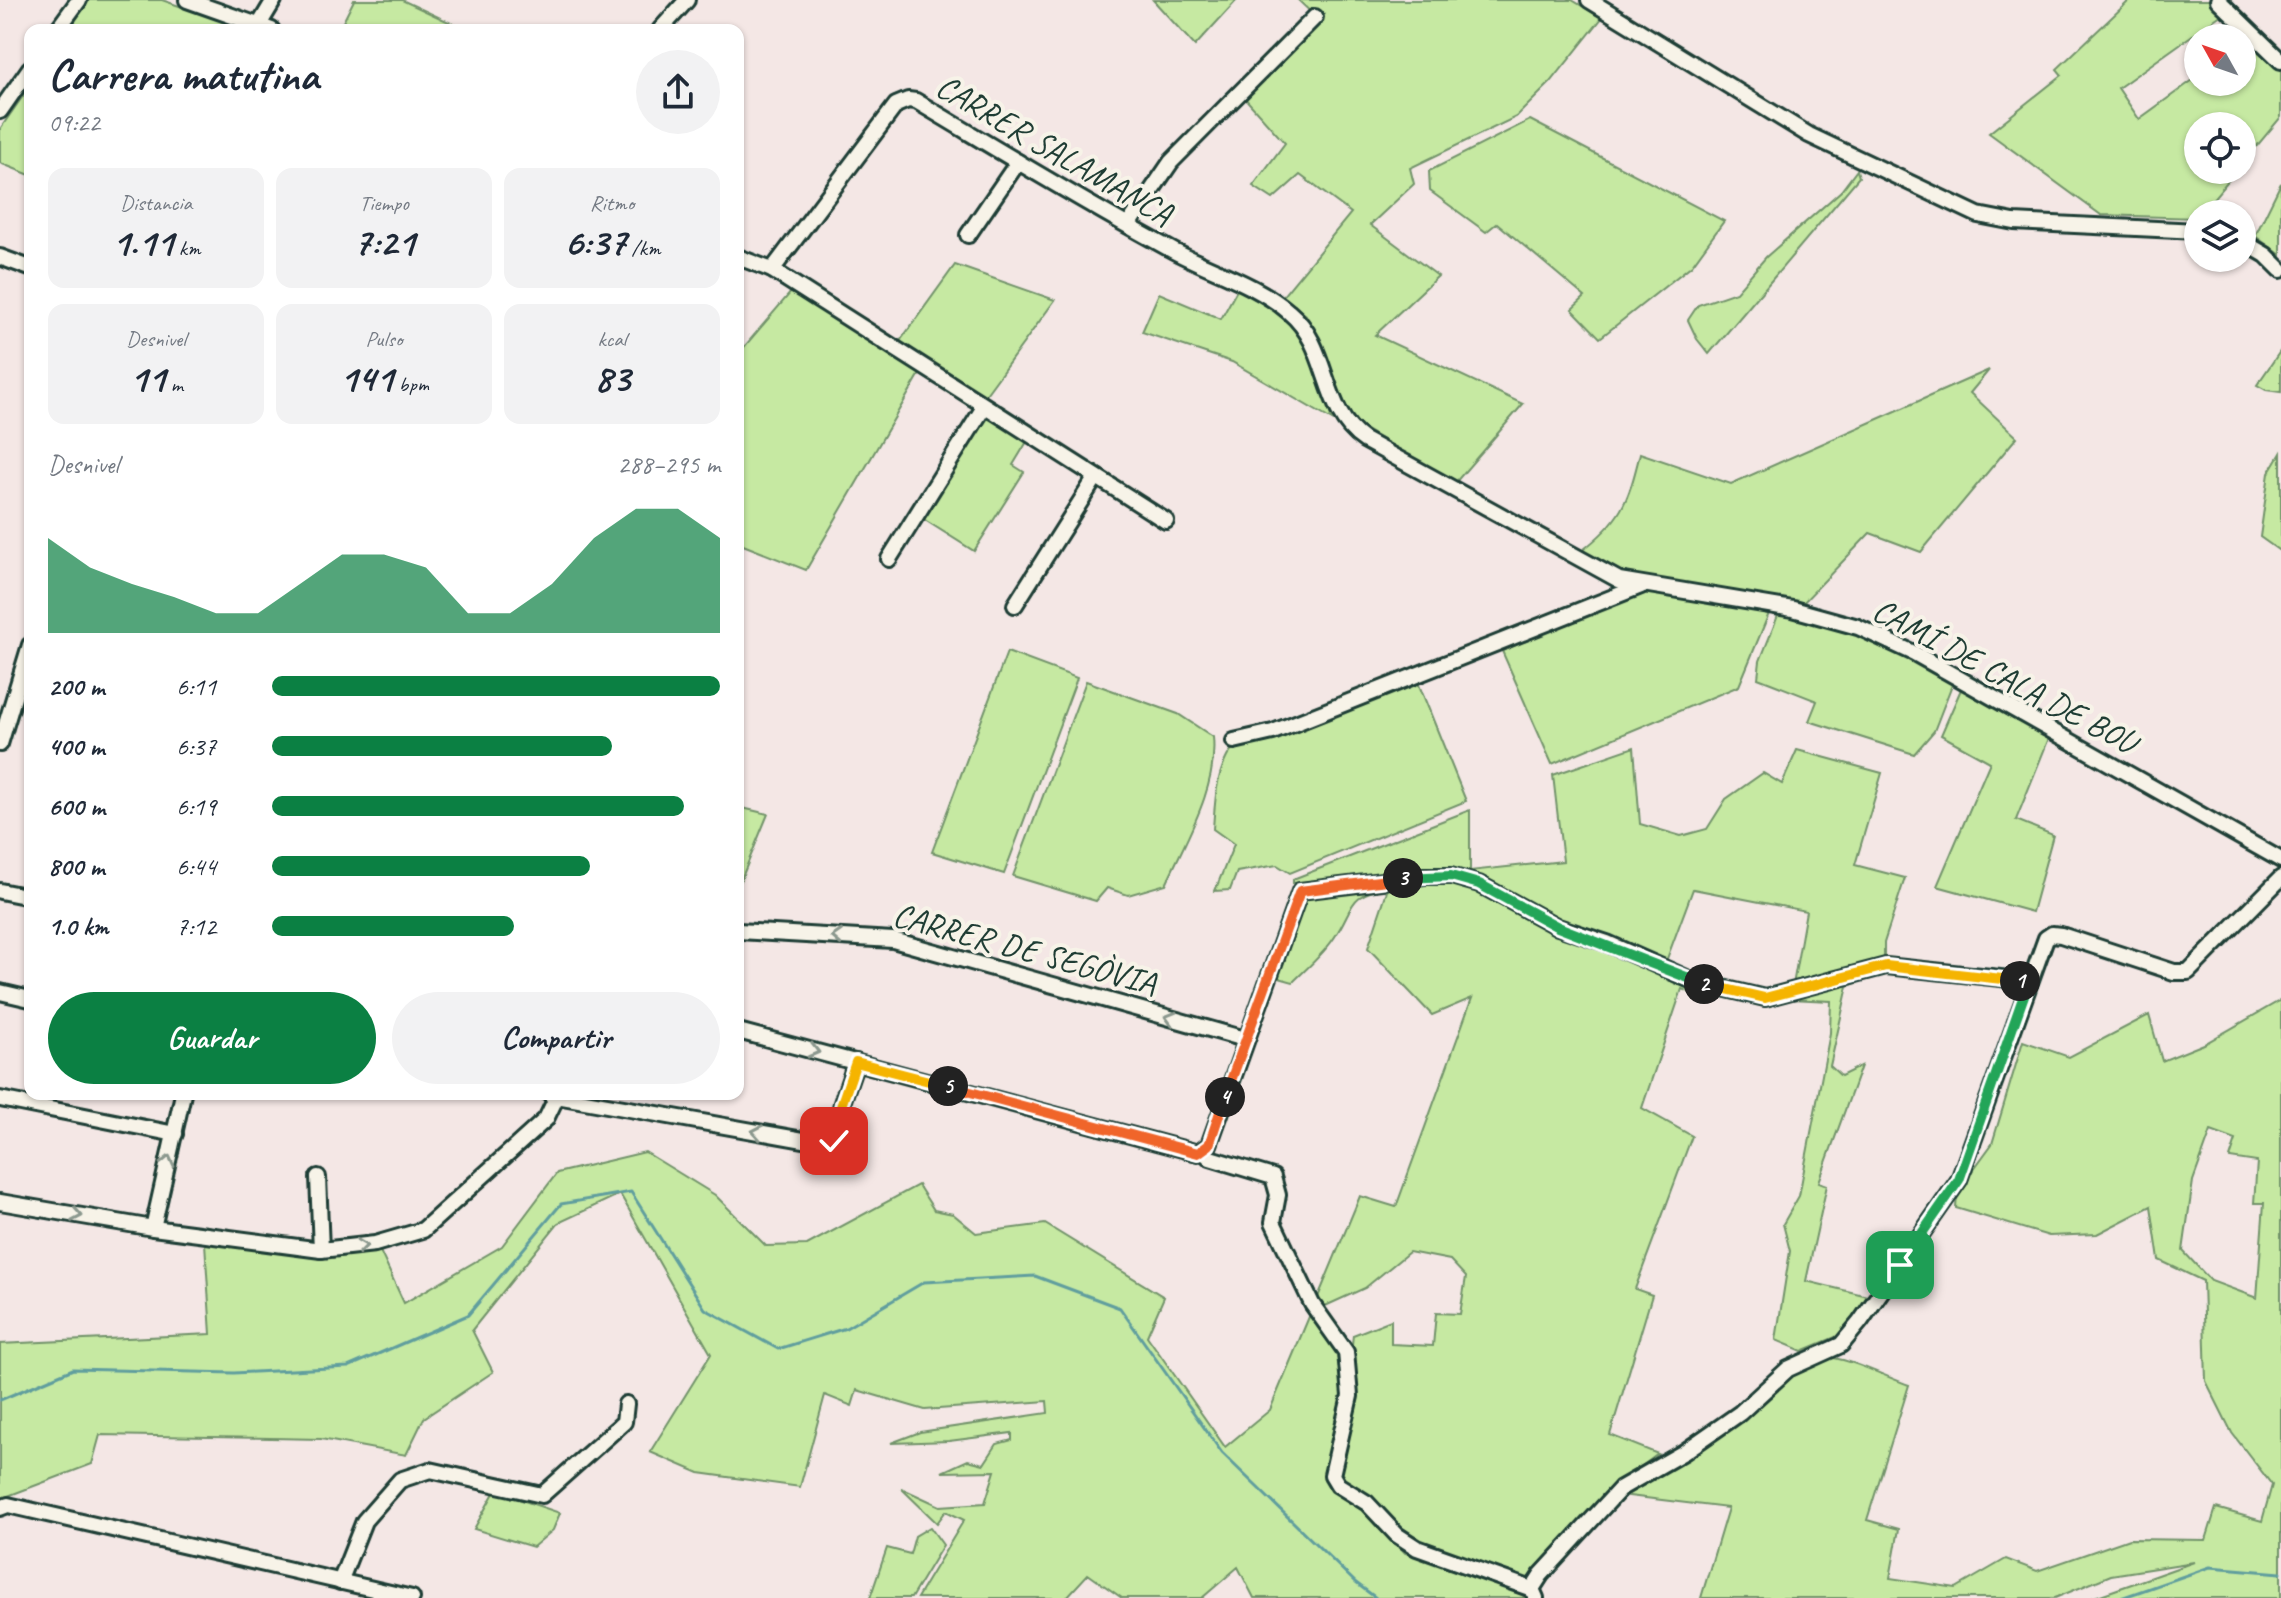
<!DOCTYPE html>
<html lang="es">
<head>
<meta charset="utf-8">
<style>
	:root { --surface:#fff; --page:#f2f2f3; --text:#1f2937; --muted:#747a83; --accent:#0b8043 }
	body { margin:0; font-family:Caveat,sans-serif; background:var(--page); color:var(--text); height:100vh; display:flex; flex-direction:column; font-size:30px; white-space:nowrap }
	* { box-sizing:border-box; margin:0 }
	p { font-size:26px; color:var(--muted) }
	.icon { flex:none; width:44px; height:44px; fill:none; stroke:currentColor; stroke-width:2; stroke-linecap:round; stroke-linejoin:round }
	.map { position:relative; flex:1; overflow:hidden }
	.panel { position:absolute; left:24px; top:24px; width:720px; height:1076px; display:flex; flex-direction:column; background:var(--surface); border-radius:16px; box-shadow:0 2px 6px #0004 }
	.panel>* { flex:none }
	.needle { width:52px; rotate:310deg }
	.tools { position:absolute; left:2184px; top:24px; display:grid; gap:16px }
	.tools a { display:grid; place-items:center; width:72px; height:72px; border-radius:50%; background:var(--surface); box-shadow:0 2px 6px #0004; font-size:40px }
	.pin { position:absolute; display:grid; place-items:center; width:68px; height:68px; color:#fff; margin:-34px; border-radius:16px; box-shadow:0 4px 12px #0006 }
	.km { position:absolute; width:40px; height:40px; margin:-20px; border-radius:50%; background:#222; color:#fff; font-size:22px; line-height:40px; text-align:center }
	.round { display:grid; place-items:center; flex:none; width:84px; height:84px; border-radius:42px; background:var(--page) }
	.headline { display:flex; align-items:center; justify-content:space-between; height:136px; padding:0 24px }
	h1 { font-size:44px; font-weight:700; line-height:60px }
	.figures { display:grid; grid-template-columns:repeat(3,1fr); gap:12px; height:136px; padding:8px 24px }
	.figures div { display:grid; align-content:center; border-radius:16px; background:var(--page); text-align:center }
	.figures b { font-size:40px; font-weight:700 }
	.figures small { font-size:22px; font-weight:400 }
	.figures p { font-size:22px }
	.chart { height:224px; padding:16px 24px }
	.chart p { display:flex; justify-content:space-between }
	.chart svg { width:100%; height:144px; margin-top:8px; fill:var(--accent); opacity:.7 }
	.action { display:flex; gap:16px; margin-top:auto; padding:16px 24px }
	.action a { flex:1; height:92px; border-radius:48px; background:var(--accent); color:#fff; font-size:32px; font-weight:700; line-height:92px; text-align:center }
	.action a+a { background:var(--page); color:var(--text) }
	ul { padding:0 24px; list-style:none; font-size:26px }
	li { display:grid; grid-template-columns:128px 96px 1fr; align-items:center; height:60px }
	li i { height:20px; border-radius:10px; background:var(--accent) }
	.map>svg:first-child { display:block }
	.green { fill:#c6e9a2; stroke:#72936b; stroke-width:2; fill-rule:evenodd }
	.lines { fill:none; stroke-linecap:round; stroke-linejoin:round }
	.stream { stroke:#609e9e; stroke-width:3 }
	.minor-casing { stroke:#1f3d34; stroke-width:20 }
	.minor { stroke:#f7f3e8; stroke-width:14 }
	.oneway { stroke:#8b988e }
	.split-1-casing { stroke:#fff; stroke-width:16 }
	.split-2-casing { stroke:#fff; stroke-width:16 }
	.split-3-casing { stroke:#fff; stroke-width:16 }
	.split-4-casing { stroke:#fff; stroke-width:16 }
	.split-5-casing { stroke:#fff; stroke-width:16 }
	.split-6-casing { stroke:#fff; stroke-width:16 }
	.split-1 { stroke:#22a559; stroke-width:10 }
	.split-2 { stroke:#f5b400; stroke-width:10 }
	.split-3 { stroke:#22a559; stroke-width:10 }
	.split-4 { stroke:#f0652b; stroke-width:10 }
	.split-5 { stroke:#f0652b; stroke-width:10 }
	.split-6 { stroke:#f5b400; stroke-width:10 }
	.labels { text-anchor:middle; stroke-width:8; stroke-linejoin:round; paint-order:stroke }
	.street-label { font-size:34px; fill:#1f3d34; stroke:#f7f3e8 }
</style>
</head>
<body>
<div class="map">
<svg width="2281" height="1598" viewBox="0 0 2281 1598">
	<rect width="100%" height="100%" fill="#f4e7e5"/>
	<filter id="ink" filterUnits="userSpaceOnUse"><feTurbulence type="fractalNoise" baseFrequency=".0125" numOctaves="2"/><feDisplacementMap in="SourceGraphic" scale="16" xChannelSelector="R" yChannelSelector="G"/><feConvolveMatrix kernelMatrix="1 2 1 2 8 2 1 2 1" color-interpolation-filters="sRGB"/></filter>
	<g filter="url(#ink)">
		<g class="green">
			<polygon points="89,0 162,0 243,28 69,30"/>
			<polygon points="354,0 402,0 466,30 339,30"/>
			<polygon points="1153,0 1237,0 1195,46"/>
			<polygon points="1298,0 1572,0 1602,18 1551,82 1516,117 1410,168 1414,184 1370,225 1438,276 1375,335 1523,404 1455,483 1353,422 1306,315 1282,297 1351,213 1300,175 1273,199 1253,186 1285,143 1242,95 1317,18"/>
			<polygon points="2130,0 2212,0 2225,12 2118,88 2139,119 2193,80 2198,56 2198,82 2242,82 2242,38 2226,38 2242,28 2281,66 2281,117 2242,164 2242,126 2198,126 2198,170 2237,170 2197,218 2101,215 1989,133 2062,75 2057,69"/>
			<polygon points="30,86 30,175 0,163 0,129"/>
			<polygon points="1530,120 1724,221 1692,265 1600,338 1572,309 1585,297 1497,223 1486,232 1430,191 1429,171"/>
			<polygon points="1857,170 1859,177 1709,354 1697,339 1688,320 1698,305 1736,292 1766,257 1841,191"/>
			<polygon points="2281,183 2281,255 2255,236"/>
			<polygon points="955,265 1055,300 984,397 898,344"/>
			<polygon points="1238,288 1290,319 1316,365 1332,420 1232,362 1142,332 1159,293 1221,319"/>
			<polygon points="791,292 921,372 806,570 738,543 738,354"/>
			<polygon points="2281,350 2281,392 2266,390 2257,385"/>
			<path d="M 1989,370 L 1970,393 L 2017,437 L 1921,552 L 1870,533 L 1801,605 L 1629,576 L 1580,552 C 1621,521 1628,503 1640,453 L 1731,484 Z"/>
			<polygon points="986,413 1028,440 1013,465 1024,472 974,551 920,517"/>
			<polygon points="2281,453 2281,552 2260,537 2269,473"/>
			<polygon points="1641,591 1770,611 1739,686 1552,764 1502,651"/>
			<path d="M 1788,611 C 1849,629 1898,649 1953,682 L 1934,731 L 1914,754 L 1809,721 L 1817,701 L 1758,678 L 1760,661 L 1779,613 Z"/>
			<polygon points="1007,652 1077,678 1004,874 932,852"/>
			<path d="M 1417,680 L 1466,801 L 1290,873 L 1277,865 L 1237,872 L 1230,890 L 1215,891 L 1234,844 L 1213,829 C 1215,800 1216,766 1236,744 Z"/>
			<path d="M 1086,681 L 1178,714 L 1213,737 C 1218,788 1186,839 1166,884 L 1128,895 L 1107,888 L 1096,901 L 1013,876 Z"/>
			<polygon points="1962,687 2049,738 2016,820 2053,835 2032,912 1937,886 1990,762 1941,735"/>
			<polygon points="1634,747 1640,824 1681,836 1707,829 1726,799 1763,773 1782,784 1797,750 1882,773 1855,865 1905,878 1884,943 1884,958 1793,985 1806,911 1693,889 1665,964 1567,924 1469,871 1438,869 1293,883 1293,879 1470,810 1470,871 1563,861 1553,775"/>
			<polygon points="738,807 768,814 738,887"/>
			<path d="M 1448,880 L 1476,887 L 1706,990 L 1708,1000 L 1682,989 L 1642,1108 L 1692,1136 L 1635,1289 L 1652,1295 L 1610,1435 L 1658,1454 L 1615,1486 L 1528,1578 L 1519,1580 L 1500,1569 L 1473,1563 L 1407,1538 L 1338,1473 L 1353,1335 L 1391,1320 L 1391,1344 L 1433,1346 L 1436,1313 L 1460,1314 L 1466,1277 L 1450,1260 L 1409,1252 L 1365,1288 L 1323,1307 L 1316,1302 L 1360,1196 L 1396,1207 L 1472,998 L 1432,1015 L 1368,948 L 1388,888 C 1348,894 1355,905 1336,935 C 1326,952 1307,968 1293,982 L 1272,976 L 1303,895 Z"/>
			<polygon points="1881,974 1848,986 1830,1066 1841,1076 1861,1066 1819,1182 1827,1185 1806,1281 1872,1297 1838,1336 1802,1351 1776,1340 1790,1251 1783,1224 1799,1196 1830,1033 1831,1001 1790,999"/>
			<path d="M 2281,1000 L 2281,1598 L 2092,1598 L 2194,1562 L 2111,1575 L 2055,1598 L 1701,1598 L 1728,1508 L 1621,1495 C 1650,1474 1800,1358 1822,1357 C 1845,1356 1886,1377 1909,1385 L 1867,1520 L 1899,1529 L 1890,1578 L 1956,1588 L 2006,1559 L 2037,1571 L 2129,1539 L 2206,1540 L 2216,1508 L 2262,1521 L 2272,1485 L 2232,1433 L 2206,1381 L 2203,1281 L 2159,1260 L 2151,1206 L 2097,1234 L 2049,1236 L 1956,1208 L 1957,1192 L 1992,1144 L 2023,1041 L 2069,1057 L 2149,1015 L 2162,1061 L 2204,1044 ZM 2211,1131 L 2236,1140 L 2230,1158 L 2257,1162 L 2254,1203 L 2264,1203 L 2257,1298 L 2211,1281 L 2183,1251 L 2193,1181 Z"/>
			<polygon points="645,1152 715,1195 766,1246 807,1245 918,1185 934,1210 953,1214 976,1233 1045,1224 1164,1297 1147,1336 1225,1447 1270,1410 1311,1312 1333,1338 1345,1393 1325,1480 1370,1513 1405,1553 1502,1583 1527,1598 1254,1598 1238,1567 1202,1598 1122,1598 1088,1574 1066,1598 917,1598 964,1520 946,1511 937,1523 901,1488 940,1506 985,1503 995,1471 942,1472 968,1460 984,1464 997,1444 1012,1440 1012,1433 949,1441 891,1443 920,1432 1048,1413 1047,1401 925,1410 857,1390 852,1406 825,1395 800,1487 699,1473 650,1452 711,1354 620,1194 558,1223 472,1330 493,1372 424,1418 406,1455 321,1439 100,1435 92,1464 0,1499 0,1344 211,1334 205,1243 323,1257 380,1251 404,1303 502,1246 557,1173"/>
			<polygon points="495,1491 560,1513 553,1530 533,1547 474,1529"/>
			<polygon points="930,1527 943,1545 911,1598 870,1598 887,1548 910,1554 915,1536"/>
		</g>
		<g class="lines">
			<g class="stream">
				<polyline points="0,1400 73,1369 234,1373 348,1367 468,1315 561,1204 631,1192 705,1309 778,1349 846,1328 924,1282 1035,1276 1120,1308 1222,1453 1356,1583 1376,1598"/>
				<polyline points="2121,1598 2210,1567 2281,1573"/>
			</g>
			<defs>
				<g id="minor">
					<polyline points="187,0 272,30"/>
					<polyline points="1589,0 1809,135 1978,215 2014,222 2198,231"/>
					<polyline points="2218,0 2281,61"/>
					<polyline points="57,30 79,0"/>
					<polyline points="256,30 274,0"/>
					<polyline points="660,30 687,0"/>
					<polyline points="0,111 30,68"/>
					<polyline points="1128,225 1171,162 1315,17"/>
					<polyline points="968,235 1018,162"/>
					<polyline points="2242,241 2266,255 2281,270"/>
					<polyline points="0,257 30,268"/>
					<path d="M 738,257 L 772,270 L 896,105 L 908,100 L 916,101 C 1000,151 1084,203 1170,249 C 1208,270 1256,283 1289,312 C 1331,347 1320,410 1364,440 L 1619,580 L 1793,609 L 1858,627 L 1914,653 L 2281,860"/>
					<polyline points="772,270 1166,521"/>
					<polyline points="889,559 984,407"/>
					<polyline points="1015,605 1096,477"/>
					<polyline points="1234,741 1273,732 1641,586"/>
					<polyline points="0,744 30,645"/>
					<polyline points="0,891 30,897"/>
					<polyline points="738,931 893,940 1245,1039"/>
					<polyline points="0,992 30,999"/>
					<polyline points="738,1031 1198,1153 1209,1145 1300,891 1424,876 1451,876 1479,884 1558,927 1607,943 1693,981 1765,998 1886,966 2029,981"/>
					<polyline points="551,1095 826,1144 834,1141 842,1103 856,1062"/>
					<polyline points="0,1099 175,1134"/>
					<polyline points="1204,1152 1210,1158 1273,1177 1278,1195 1273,1222 1312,1304 1346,1352 1350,1396 1332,1475 1338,1485 1367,1503 1397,1535 1417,1548 1532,1589"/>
					<polyline points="318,1177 321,1250"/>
					<polyline points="0,1202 153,1228 321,1250 375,1244 423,1230 546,1119 557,1096"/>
					<polyline points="153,1228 183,1094"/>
					<polyline points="0,1508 8,1505 412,1598"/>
					<polyline points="340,1582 364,1521 400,1480 430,1470 542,1495 624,1422 626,1404"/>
					<polyline points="1536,1598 1532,1589 1541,1575 1621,1488 1684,1452 1740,1413 1788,1369 1841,1345 1860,1322 1959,1180 2046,938 2052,934 2061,935 2174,972 2188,972 2281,878"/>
				</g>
			</defs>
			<use href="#minor" class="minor-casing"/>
			<use href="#minor" class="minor"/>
		</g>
		<defs><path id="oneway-chevron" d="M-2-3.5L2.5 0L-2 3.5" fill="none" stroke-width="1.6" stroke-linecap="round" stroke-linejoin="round" transform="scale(2)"/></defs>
		<g class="oneway">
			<use href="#oneway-chevron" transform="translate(837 937) rotate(-177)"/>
			<use href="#oneway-chevron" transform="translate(1170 1018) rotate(-164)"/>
			<use href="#oneway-chevron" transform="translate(814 1051) rotate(14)"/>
			<use href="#oneway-chevron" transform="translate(757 1132) rotate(-170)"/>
			<use href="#oneway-chevron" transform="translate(168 1161) rotate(-77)"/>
			<use href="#oneway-chevron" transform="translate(77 1215) rotate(10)"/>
			<use href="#oneway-chevron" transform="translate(362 1246) rotate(-7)"/>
		</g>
	</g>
	<g class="lines" filter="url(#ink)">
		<defs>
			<polyline id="split-1" points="1900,1265 1959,1180 2029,981 2020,981"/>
			<polyline id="split-2" points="1704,984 1765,998 1886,966 2020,981"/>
			<polyline id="split-3" points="1403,878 1451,876 1479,884 1558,927 1704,984"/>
			<polyline id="split-4" points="1225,1097 1300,891 1403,878"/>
			<polyline id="split-5" points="948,1086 1198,1153 1209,1145 1225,1097"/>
			<polyline id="split-6" points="834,1141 842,1103 856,1062 948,1086"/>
		</defs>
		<use href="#split-1" class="split-1-casing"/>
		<use href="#split-2" class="split-2-casing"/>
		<use href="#split-3" class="split-3-casing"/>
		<use href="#split-4" class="split-4-casing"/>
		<use href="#split-5" class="split-5-casing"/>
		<use href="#split-6" class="split-6-casing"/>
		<use href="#split-1" class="split-1"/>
		<use href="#split-2" class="split-2"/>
		<use href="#split-3" class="split-3"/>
		<use href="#split-4" class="split-4"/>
		<use href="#split-5" class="split-5"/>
		<use href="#split-6" class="split-6"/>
	</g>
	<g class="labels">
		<g class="street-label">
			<text transform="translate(1055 149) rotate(30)" y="12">CARRER SALAMANCA</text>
			<text transform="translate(2005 675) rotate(28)" y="12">CAMÍ DE CALA DE BOU</text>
			<text transform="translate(1025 948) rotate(15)" y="12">CARRER DE SEGÒVIA</text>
		</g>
	</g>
</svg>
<div class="tools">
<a><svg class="needle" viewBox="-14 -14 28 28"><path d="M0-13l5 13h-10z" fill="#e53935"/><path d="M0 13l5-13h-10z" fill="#747a83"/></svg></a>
<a><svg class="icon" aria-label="locate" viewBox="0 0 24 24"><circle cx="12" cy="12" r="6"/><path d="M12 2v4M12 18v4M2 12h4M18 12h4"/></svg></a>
<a><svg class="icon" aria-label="layers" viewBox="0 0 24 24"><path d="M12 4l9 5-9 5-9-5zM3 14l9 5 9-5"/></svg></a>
</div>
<div class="pin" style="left:1900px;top:1265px;background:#1e9e55"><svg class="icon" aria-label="arrive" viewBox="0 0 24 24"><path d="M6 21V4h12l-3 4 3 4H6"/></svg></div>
<div class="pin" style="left:834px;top:1141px;background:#d93025"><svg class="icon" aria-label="check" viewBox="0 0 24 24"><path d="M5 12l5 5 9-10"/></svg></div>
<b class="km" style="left:2020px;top:981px">1</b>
<b class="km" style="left:1704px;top:984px">2</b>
<b class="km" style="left:1403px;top:878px">3</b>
<b class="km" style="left:1225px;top:1097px">4</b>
<b class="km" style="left:948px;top:1086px">5</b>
<section class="panel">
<div class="headline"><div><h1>Carrera matutina</h1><p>09:22</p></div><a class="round"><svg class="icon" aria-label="share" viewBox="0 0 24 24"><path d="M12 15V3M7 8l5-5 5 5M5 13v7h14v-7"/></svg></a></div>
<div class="figures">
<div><p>Distancia</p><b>1.11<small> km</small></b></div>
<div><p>Tiempo</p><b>7:21</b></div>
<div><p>Ritmo</p><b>6:37<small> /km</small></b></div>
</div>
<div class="figures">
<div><p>Desnivel</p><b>11<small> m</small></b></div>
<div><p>Pulso</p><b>141<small> bpm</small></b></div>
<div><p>kcal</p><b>83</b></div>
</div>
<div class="chart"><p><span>Desnivel</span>288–295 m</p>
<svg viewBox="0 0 160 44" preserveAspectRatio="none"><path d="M0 44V15L10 24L20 29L30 33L40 38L50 38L60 29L70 20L80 20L90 24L100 38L110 38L120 29L130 15L140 6L150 6L160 15V44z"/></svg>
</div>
<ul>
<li><b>200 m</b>6:11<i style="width:100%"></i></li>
<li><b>400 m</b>6:37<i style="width:76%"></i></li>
<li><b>600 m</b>6:19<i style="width:92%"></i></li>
<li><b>800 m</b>6:44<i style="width:71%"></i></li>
<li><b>1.0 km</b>7:12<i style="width:54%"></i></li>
</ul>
<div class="action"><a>Guardar</a><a>Compartir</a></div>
</section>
</div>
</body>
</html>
